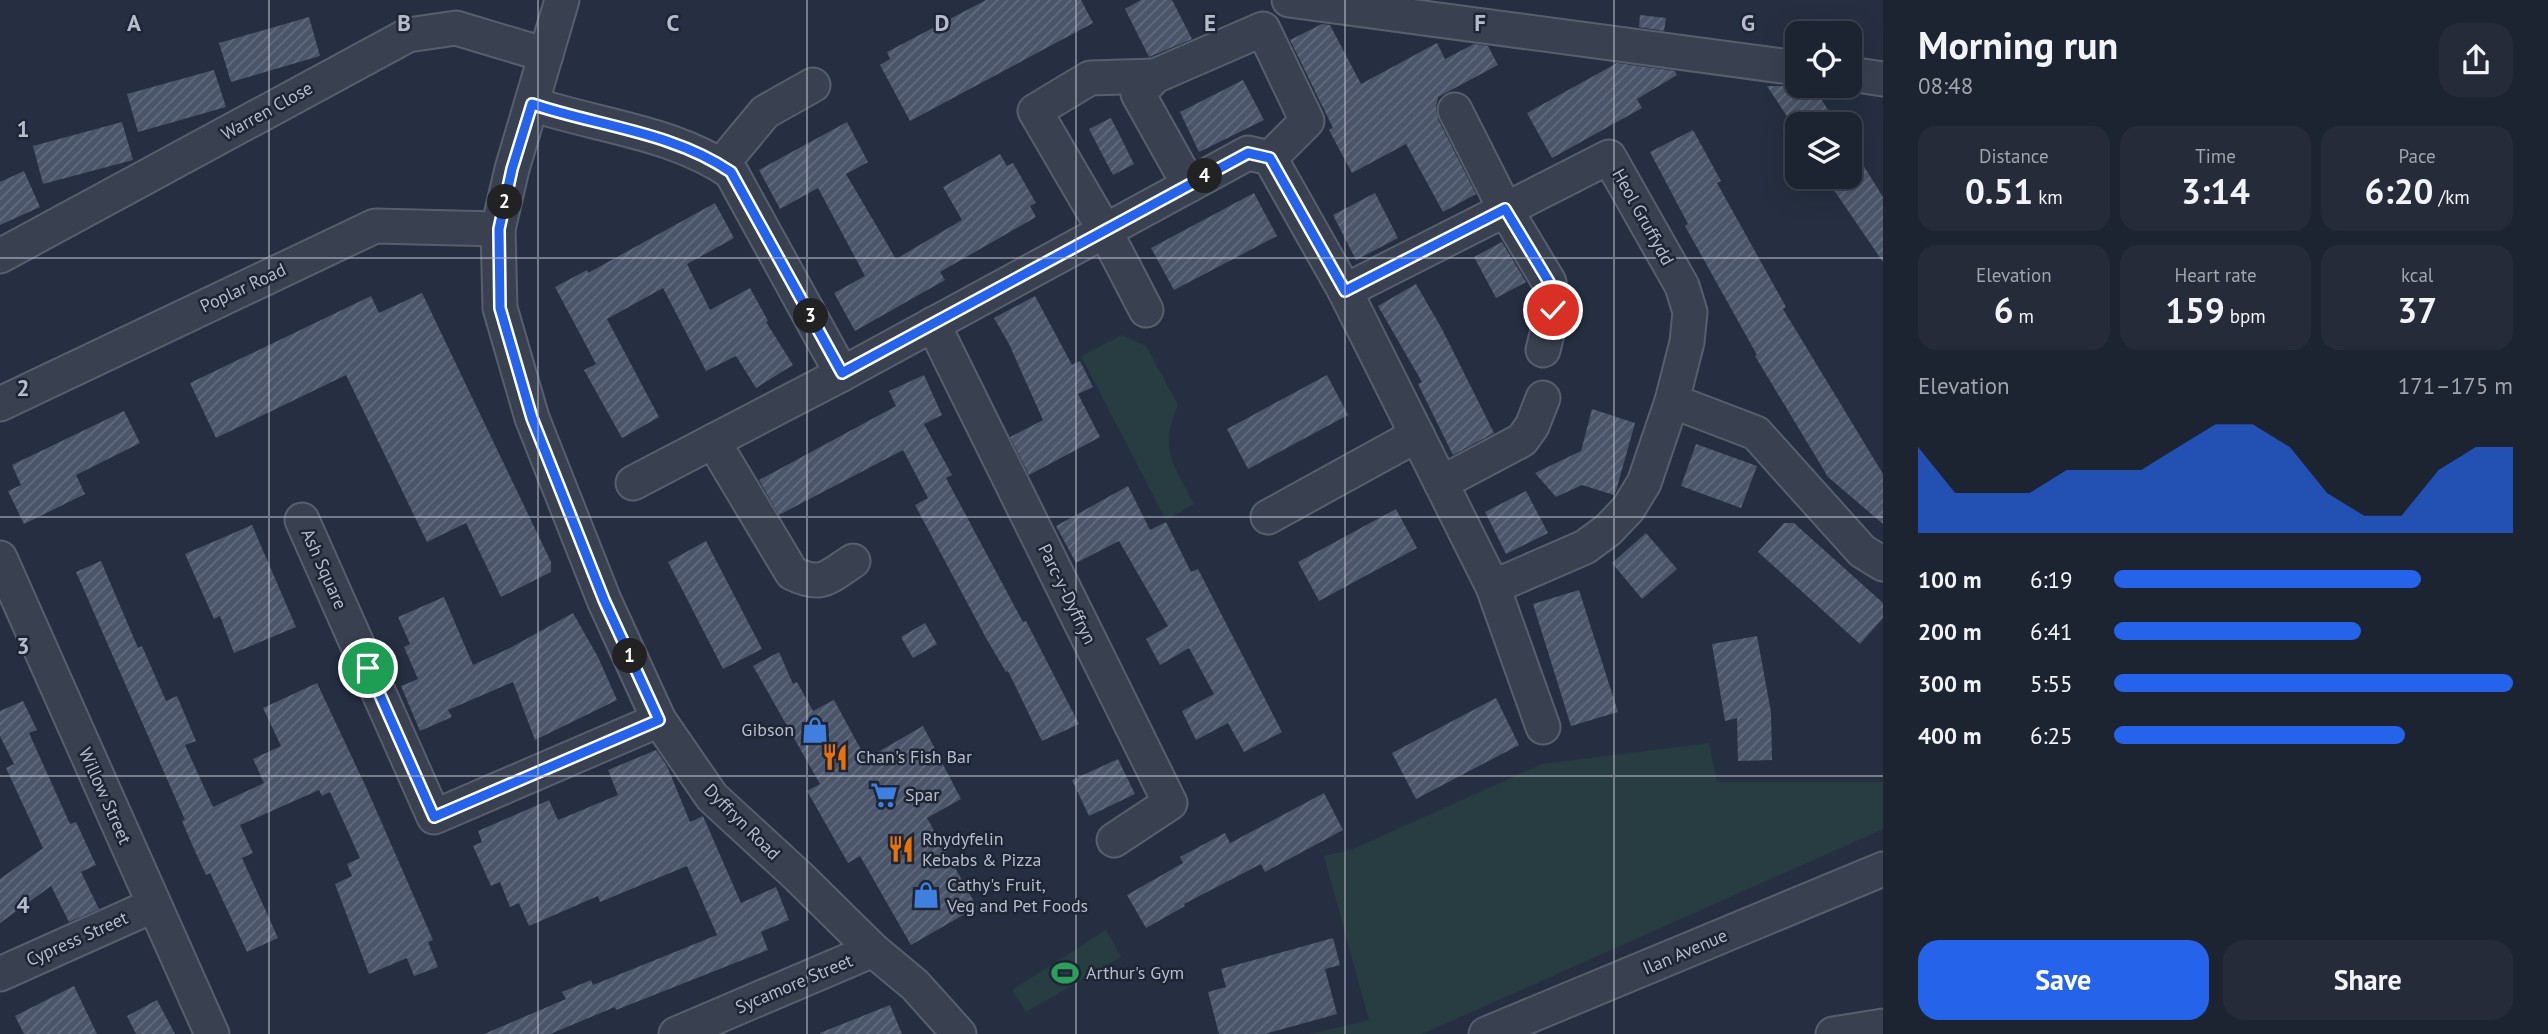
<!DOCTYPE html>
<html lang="en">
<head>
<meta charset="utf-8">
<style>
	:root { --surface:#1c2331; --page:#252b39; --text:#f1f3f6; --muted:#a0a4ab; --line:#3a404d; --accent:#2563eb }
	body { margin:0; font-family:"PT Sans",sans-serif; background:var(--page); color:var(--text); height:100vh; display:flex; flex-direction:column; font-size:26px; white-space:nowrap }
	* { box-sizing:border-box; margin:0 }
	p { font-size:23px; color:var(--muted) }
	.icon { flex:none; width:38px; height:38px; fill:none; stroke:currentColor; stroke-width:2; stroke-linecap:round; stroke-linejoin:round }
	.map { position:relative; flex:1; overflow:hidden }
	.panel { display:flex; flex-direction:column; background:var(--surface); width:665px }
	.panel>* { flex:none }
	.buttons { position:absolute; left:1785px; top:21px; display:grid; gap:14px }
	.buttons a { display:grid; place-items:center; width:77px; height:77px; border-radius:14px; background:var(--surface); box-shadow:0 7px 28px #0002,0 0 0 2px var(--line); font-size:35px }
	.pin { position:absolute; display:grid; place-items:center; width:60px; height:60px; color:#fff; margin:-30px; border:4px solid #fff; border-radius:50%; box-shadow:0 2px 7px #0007 }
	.km { position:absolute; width:35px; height:35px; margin:-18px; border-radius:50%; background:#222; color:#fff; font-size:19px; line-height:35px; text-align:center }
	.round { display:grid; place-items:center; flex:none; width:74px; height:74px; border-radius:21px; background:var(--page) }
	.headline { display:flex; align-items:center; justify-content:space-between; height:119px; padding:0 35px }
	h1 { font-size:38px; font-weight:600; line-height:52px }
	.metrics { display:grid; grid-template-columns:repeat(3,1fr); gap:10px; height:119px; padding:7px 35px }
	.metrics div { display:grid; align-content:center; border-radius:18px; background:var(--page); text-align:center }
	.metrics b { font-size:35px; font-weight:600 }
	.metrics small { font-size:19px; font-weight:400 }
	.metrics p { font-size:19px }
	.chart { height:196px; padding:14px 35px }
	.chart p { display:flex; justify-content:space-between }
	.chart svg { width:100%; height:126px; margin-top:7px; fill:var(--accent); opacity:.7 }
	.action { display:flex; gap:14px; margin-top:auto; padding:14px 35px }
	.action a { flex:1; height:80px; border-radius:21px; background:var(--accent); color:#fff; font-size:28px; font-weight:600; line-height:80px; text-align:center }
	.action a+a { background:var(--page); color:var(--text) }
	ul { padding:0 35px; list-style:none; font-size:23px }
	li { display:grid; grid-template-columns:112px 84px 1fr; align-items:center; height:52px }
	li i { height:18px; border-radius:9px; background:var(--accent) }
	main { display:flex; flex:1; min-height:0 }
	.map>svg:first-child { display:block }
	.park { fill:#273d42 }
	.building { fill:url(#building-hatch) }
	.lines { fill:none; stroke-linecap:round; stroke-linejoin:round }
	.minor-casing { stroke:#575f6e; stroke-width:37 }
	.minor { stroke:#394151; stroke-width:33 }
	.route-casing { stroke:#fff; stroke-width:14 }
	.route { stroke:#2563eb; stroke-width:9 }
	.grid { fill:none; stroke:#b6bccb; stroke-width:2; stroke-opacity:0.55 }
	.labels { text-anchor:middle; stroke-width:5; stroke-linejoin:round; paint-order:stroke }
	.street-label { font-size:18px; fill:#b6bccb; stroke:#1e2636 }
	.poi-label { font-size:18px; fill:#b6bccb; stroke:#1e2636; text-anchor:start }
	.grid-label { font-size:23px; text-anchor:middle; font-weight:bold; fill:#b6bccb; stroke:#1e2636; stroke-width:5; stroke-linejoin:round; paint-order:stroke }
</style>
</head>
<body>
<main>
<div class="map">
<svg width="1883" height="1034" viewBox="0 0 1883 1034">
	<defs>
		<pattern id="building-hatch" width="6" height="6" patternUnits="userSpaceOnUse" patternTransform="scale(1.75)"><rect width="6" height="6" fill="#4b556a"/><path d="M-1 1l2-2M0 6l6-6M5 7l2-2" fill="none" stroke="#636c7e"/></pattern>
	</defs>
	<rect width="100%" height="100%" fill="#252f41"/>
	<g class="park">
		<path d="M 1122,335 L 1146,346 L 1178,405 C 1158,450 1174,464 1194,504 L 1166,520 L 1081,356 Z"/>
		<polygon points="1709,743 1717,782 1883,782 1883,829 1422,1034 1309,1034 1369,1020 1324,856 1353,849 1542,764"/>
		<polygon points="1106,930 1121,957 1026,1012 1012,990"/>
	</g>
	<g class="building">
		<polygon points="986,0 1081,0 1093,23 910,121 880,65 890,59 887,52"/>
		<polygon points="1141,0 1172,0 1192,39 1149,57 1125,9"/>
		<polygon points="1640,15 1666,18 1664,31 1639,27"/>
		<polygon points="309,17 320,56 231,82 219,43"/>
		<polygon points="1322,24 1330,25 1361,84 1437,43 1445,59 1474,44 1488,46 1498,65 1438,97 1436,108 1438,119 1476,194 1443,212 1406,144 1352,173 1329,130 1333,128 1290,40"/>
		<polygon points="1617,63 1675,71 1677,75 1637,99 1642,108 1552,158 1527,113"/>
		<polygon points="214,70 226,107 138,132 127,94"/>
		<polygon points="1243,80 1264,120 1199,152 1180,112"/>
		<polygon points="1767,86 1813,86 1837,124 1792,124"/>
		<polygon points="1111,118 1134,164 1113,175 1089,129"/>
		<polygon points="122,122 133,160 43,184 33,146"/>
		<polygon points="847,122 868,162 846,174 896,259 962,220 943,187 1000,154 1007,166 1013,163 1036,203 1030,206 1036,217 940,272 945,280 855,331 834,293 865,276 818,188 780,209 759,170"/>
		<polygon points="1693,130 1721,181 1717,183 1786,307 1783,309 1883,474 1883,524 1828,477 1755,356 1757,355 1685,226 1688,224 1650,152"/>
		<polygon points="1850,144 1883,197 1883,262 1825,177 1850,177"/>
		<polygon points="24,171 40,207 0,225 0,182"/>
		<polygon points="1254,193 1277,236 1174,290 1151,248"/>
		<polygon points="1375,193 1398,238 1356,260 1333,215"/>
		<polygon points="715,203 734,238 687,264 710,310 750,288 768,321 766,322 793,365 756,388 736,356 706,371 663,288 607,319 659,417 622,438 584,370 596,364 555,287 587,270 588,273"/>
		<polygon points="1502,242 1526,282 1496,298 1474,257"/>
		<polygon points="1416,284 1442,329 1494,433 1453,455 1418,384 1422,382 1378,306"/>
		<polygon points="422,293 551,562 551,572 501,597 466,523 427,542 346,375 216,438 190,383 371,296 379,313"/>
		<polygon points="1035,296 1072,365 1080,361 1093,387 1078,394 1100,437 1029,475 1010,437 1043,420 1009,344 994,318"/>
		<polygon points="924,375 942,415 924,424 952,475 946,478 1023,622 1026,621 1079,724 1042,741 1008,671 1006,672 986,638 915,505 928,498 903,450 779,515 759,480 896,406 889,391"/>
		<polygon points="1327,375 1348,415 1248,469 1227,429"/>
		<polygon points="1592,409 1635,423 1616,491 1614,495 1582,485 1556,497 1535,473 1581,451"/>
		<polygon points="124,411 140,443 76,475 85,494 24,524 8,491 21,485 12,465"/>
		<polygon points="1696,444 1757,466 1741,508 1681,486"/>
		<polygon points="1128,486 1150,530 1166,522 1191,572 1198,569 1282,732 1244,752 1228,723 1196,740 1182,711 1214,694 1189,648 1160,665 1146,639 1168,626 1119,541 1076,563 1056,526"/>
		<polygon points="1526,491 1548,533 1506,554 1485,512"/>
		<polygon points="1396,509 1417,548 1319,601 1298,562"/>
		<polygon points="1784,523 1794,523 1883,603 1883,618 1860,644 1758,552"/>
		<polygon points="252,525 296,627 234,653 220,616 214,619 185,554"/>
		<polygon points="1646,533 1677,569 1642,599 1612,563"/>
		<polygon points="706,541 762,649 723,669 668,562"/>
		<polygon points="101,561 138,648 142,646 166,701 177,696 196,741 185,745 213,807 264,783 253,759 281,746 263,708 317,683 366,787 433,940 428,942 438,967 414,976 407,958 369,974 335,884 352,876 347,864 360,858 330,792 322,796 319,790 240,825 253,853 242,858 278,938 247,952 210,873 206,875 194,849 182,821 185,820 76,572"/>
		<polygon points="1579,590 1618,712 1571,726 1533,604"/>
		<polygon points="444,597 473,665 510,648 573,613 598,657 617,700 535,740 513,682 448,710 452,717 420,731 401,686 418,679 404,647 410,644 398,617"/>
		<polygon points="925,623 937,644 913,658 901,637"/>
		<polygon points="1757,636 1771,712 1772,760 1738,761 1737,718 1725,721 1712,644"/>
		<polygon points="779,652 793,684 797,682 813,711 834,700 866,759 923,726 961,799 927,818 977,907 911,945 860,856 848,863 807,791 820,784 753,666"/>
		<polygon points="1496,698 1519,745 1416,799 1392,753"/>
		<polygon points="23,701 37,730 29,733 70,824 76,822 96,865 81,872 99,909 69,922 51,886 0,923 0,879 43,848 6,768 14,764 0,736 0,711"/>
		<polygon points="656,750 667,766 690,822 703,816 741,903 776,887 789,920 761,932 768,950 616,1010 615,1007 550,1034 484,1034 566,999 562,992 591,980 593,985 717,935 687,866 600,902 598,896 529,926 519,903 510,907 500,882 491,886 473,846 482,842 478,831 549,800 558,820 618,795 608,770"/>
		<polygon points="1118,759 1135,794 1089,816 1072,780"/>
		<polygon points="1324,793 1343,830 1265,872 1261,864 1184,904 1185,906 1146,928 1127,895 1183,863 1180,857 1225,833 1230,843"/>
		<polygon points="1333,938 1340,965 1325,969 1337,1014 1265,1034 1219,1034 1208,992 1226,987 1221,969"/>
		<polygon points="74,986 97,1034 24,1034 15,1016"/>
		<polygon points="157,1000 175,1034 136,1034 127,1016"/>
		<polygon points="890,1005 902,1034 820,1034 820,1033"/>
	</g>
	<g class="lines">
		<defs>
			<g id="minor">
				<polyline points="562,0 512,169 498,229 500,308 532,418 604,600 659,720 712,797 798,876 873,950 915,985 959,1034"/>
				<polyline points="1289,0 1797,68"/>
				<polyline points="1850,74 1883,79"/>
				<path d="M 532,104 C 597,126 673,132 731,172 L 842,374 L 1248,153 L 1270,158 L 1345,291 L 1493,587 L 1543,727"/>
				<polyline points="1455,110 1505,209 1549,282 1553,310 1543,350"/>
				<polyline points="721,165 765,112 813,85"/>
				<polyline points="1189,185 1138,94 1155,76 1263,29 1307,121 1270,158"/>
				<polyline points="0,256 408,35 456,28 546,55"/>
				<polyline points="1345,291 1609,157 1682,286 1690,312 1687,342 1672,401 1644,483 1628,509 1608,530 1585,547 1493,587"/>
				<polyline points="1146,310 1105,231 1035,111 1090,78 1155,76"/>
				<polyline points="933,324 1170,803 1114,840"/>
				<polyline points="1672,401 1756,433 1862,551 1883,564"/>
				<polyline points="0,404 375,226 498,229"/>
				<path d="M 713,441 L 792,573 C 822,588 828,577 853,561"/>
				<polyline points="633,483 842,374"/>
				<polyline points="1441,483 1522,440 1532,426 1543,398"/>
				<polyline points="1268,517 1417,435"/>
				<polyline points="302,520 434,817 659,720"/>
				<polyline points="0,558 212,1034"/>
				<polyline points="0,974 154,905"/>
				<polyline points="676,1034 873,950"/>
				<polyline points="1486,1034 1883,869"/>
				<polyline points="1833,1034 1883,1026"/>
			</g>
		</defs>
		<use href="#minor" class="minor-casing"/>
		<use href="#minor" class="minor"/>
	</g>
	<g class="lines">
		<defs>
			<path id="route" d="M 368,668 L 434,817 L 659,720 L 604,600 L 532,418 L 500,308 L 499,229 L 512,169 L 532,104 C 597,126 673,132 731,172 L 842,373 L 1248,153 L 1270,158 L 1345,291 L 1505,209 L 1549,282 L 1553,310"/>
		</defs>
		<use href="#route" class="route-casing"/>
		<use href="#route" class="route"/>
	</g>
	<path class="grid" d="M 269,0 L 269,1034M 538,0 L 538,1034M 807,0 L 807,1034M 1076,0 L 1076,1034M 1345,0 L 1345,1034M 1614,0 L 1614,1034M 0,258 L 1883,258M 0,517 L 1883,517M 0,776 L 1883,776"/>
	<defs>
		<symbol id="shop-bare" viewBox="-9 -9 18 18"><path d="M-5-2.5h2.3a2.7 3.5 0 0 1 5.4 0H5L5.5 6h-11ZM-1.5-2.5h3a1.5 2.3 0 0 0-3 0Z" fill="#3f7fe0" stroke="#1e2636" stroke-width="2.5" paint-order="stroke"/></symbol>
		<symbol id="restaurant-bare" viewBox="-9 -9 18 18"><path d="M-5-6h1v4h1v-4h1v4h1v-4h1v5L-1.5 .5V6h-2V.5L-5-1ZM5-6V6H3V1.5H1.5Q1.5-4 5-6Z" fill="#e8710a" stroke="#1e2636" stroke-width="2.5" paint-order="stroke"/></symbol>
		<symbol id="supermarket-bare" viewBox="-9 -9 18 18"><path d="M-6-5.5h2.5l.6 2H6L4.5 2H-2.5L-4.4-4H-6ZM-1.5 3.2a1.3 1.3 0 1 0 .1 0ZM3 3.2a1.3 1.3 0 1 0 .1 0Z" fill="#3f7fe0" stroke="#1e2636" stroke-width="2.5" paint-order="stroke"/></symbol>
		<symbol id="stadium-bare" viewBox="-9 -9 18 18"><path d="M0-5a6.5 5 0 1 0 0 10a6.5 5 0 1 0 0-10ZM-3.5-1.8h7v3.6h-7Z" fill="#2e9e5b" stroke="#1e2636" stroke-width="2.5" paint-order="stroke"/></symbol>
	</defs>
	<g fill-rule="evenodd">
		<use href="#shop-bare" x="796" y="711" width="38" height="38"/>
		<use href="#restaurant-bare" x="816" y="738" width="38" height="38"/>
		<use href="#supermarket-bare" x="865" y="776" width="38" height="38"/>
		<use href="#restaurant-bare" x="882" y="830" width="38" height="38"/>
		<use href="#shop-bare" x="907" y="876" width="38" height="38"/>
		<use href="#stadium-bare" x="1046" y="954" width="38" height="38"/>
	</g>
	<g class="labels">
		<g class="street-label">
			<text transform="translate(267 111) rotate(-29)" y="6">Warren Close</text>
			<text transform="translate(1643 217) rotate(61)" y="6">Heol Gruffydd</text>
			<text transform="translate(243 288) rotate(-25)" y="6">Poplar Road</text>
			<text transform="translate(324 569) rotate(66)" y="6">Ash Square</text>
			<text transform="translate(1067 594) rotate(64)" y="6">Parc-y-Dyffryn</text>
			<text transform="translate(105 796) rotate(66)" y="6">Willow Street</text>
			<text transform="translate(742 822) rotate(45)" y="6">Dyffryn Road</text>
			<text transform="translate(77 939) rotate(-24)" y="6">Cypress Street</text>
			<text transform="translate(1685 952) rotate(-23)" y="6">Ilan Avenue</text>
			<text transform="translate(794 984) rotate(-23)" y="6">Sycamore Street</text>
		</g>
		<g class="poi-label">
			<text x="794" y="736" text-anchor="end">Gibson</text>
			<text x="856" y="763">Chan's Fish Bar</text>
			<text x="905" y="801">Spar</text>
			<text x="922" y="845">Rhydyfelin<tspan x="922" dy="21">Kebabs &amp; Pizza</tspan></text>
			<text x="947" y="891">Cathy's Fruit,<tspan x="947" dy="21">Veg and Pet Foods</tspan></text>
			<text x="1086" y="979">Arthur's Gym</text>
		</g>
	</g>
	<g class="grid-label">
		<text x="134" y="31">A</text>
		<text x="404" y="31">B</text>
		<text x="673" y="31">C</text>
		<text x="942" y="31">D</text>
		<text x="1210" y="31">E</text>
		<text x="1480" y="31">F</text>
		<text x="1748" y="31">G</text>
		<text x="23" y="137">1</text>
		<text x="23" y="396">2</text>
		<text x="23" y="654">3</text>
		<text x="23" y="913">4</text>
	</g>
</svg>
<div class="buttons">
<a><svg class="icon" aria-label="locate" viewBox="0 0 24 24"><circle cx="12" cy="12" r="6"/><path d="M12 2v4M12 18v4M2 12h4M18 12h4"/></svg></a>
<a><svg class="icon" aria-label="layers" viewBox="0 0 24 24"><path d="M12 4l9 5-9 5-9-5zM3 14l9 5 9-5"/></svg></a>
</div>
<div class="pin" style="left:368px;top:668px;background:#1e9e55"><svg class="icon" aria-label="arrive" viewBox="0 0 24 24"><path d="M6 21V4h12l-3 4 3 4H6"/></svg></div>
<div class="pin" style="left:1553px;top:310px;background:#d93025"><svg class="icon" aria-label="check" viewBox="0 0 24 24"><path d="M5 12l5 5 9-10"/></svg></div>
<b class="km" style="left:630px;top:656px">1</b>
<b class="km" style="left:505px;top:202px">2</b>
<b class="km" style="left:811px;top:316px">3</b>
<b class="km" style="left:1205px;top:176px">4</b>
</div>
<section class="panel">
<div class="headline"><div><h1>Morning run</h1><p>08:48</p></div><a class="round"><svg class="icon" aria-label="share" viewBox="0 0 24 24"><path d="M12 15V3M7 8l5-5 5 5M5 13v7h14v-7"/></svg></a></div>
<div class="metrics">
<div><p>Distance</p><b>0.51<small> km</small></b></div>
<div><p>Time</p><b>3:14</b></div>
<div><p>Pace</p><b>6:20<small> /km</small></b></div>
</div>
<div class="metrics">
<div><p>Elevation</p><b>6<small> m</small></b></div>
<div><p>Heart rate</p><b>159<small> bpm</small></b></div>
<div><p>kcal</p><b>37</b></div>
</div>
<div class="chart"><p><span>Elevation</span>171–175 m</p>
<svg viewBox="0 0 160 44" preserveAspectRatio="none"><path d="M0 44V14L10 30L20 30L30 30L40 22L50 22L60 22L70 14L80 6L90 6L100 14L110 30L120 38L130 38L140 22L150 14L160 14V44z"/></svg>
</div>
<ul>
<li><b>100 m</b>6:19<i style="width:77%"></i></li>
<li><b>200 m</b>6:41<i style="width:62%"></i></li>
<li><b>300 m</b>5:55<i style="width:100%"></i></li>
<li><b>400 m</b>6:25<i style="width:73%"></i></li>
</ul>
<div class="action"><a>Save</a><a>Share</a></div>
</section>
</main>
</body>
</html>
